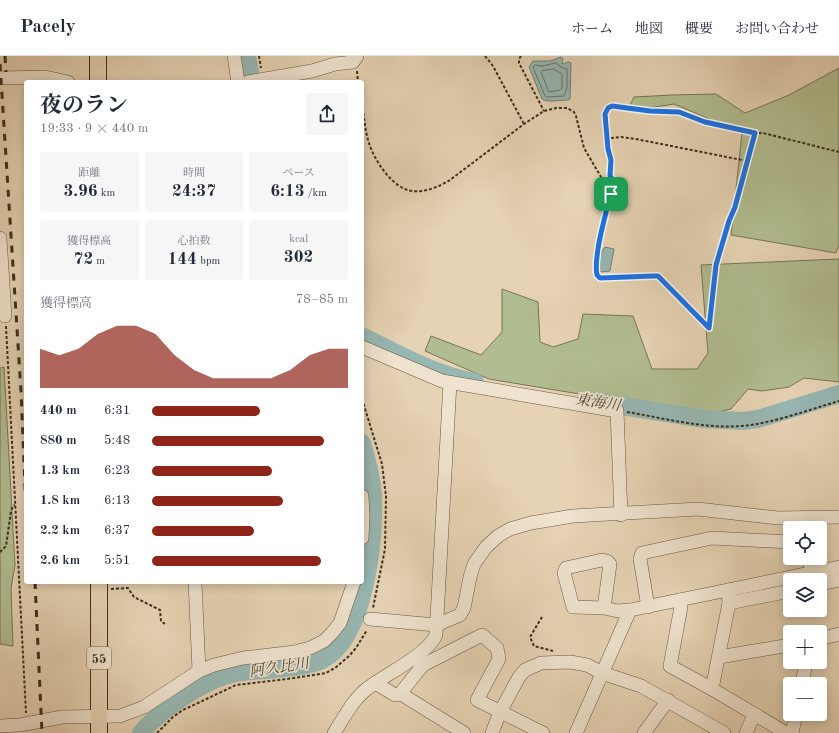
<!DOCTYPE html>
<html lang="ja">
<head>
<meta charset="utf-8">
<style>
	:root { --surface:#fff; --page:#f6f6f7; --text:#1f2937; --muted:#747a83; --line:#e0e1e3; --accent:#8f2418 }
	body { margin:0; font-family:"Old Standard TT","Noto Serif JP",serif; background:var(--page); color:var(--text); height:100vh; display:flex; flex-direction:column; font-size:15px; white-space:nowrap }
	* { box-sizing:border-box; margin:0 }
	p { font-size:13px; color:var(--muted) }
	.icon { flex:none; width:22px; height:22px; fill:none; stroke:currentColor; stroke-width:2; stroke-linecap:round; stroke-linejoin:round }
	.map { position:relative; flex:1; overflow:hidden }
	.side { position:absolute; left:24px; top:24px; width:340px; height:504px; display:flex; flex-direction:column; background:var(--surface); border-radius:4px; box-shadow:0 2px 10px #0003 }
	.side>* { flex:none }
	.buttons { position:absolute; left:783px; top:465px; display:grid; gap:8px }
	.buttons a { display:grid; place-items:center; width:44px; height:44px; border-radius:4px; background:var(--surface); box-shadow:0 2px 10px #0003; font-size:20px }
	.pin { position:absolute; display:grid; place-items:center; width:34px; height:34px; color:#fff; margin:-17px; border-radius:8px; box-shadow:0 2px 6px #0006 }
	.round { display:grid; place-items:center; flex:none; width:42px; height:42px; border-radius:4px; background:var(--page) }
	.overview { display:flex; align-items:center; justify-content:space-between; height:68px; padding:0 16px }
	h1 { font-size:22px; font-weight:700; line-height:30px }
	.metrics { display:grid; grid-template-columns:repeat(3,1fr); gap:6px; height:68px; padding:4px 16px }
	.metrics div { display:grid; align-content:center; border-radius:4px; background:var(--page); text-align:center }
	.metrics b { font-size:17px; font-weight:700 }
	.metrics small { font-size:11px; font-weight:400 }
	.metrics p { font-size:11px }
	.chart { height:112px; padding:8px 16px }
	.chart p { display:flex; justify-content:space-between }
	.chart svg { width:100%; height:72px; margin-top:4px; fill:var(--accent); opacity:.7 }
	ul { padding:0 16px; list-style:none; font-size:13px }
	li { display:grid; grid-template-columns:64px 48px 1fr; align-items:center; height:30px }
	li i { height:10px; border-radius:5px; background:var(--accent) }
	header { display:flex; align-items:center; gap:24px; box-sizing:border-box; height:56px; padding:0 20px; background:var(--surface); border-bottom:1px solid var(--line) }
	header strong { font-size:19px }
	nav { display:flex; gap:22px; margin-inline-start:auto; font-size:14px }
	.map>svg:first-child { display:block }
	.green { fill:#b1bd90; stroke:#777656 }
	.water { fill:#97b7b3; stroke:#738177 }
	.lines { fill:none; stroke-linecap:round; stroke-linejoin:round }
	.shore { stroke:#6a7368; stroke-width:1 }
	.river { stroke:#97b7b3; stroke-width:18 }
	.minor-casing { stroke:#675843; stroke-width:14 }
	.major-casing { stroke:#3d2f1d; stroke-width:18 }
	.path { stroke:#3d2f1d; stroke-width:2; stroke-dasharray:3 2; stroke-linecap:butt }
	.minor { stroke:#efe2ce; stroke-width:13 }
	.major { stroke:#e6d3b4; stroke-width:16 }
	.rail { stroke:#3d2f1d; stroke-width:3; stroke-dasharray:7 7; stroke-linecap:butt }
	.route-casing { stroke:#fff; stroke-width:8 }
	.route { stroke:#1a73e8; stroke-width:5 }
	.labels { text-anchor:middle; stroke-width:3.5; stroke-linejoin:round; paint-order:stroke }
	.shield { fill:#efe2ce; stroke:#726552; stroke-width:1 }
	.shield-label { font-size:13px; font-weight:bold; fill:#3d2f1d }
	.water-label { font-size:15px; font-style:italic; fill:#4f4a3b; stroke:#efe2ce }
</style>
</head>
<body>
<header>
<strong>Pacely</strong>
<nav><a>ホーム</a><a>地図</a><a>概要</a><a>お問い合わせ</a></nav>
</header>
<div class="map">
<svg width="839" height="677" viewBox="0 0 839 677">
	<rect width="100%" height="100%" fill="#e6d3b4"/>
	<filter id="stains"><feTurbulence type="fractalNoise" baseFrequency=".005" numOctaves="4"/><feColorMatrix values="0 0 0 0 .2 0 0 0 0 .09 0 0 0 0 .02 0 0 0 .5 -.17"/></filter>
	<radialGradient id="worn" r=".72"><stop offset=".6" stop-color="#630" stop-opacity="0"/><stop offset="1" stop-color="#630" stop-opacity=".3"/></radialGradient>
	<g class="green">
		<polygon points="839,12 839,189 836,197 731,179 742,77 674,48 649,52 630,49 634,41 672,39 716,38 745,57 789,39"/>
		<polygon points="839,203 839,326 804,322 789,331 762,335 748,333 731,353 706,359 489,323 425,295 431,280 481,299 502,276 502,233 538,246 540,286 553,291 578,283 583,258 633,260 652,313 697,313 708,297 701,209"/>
		<polygon points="4,311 15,509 11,532 13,590 0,588 0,312"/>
	</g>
	<g class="water">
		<path d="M 561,1 L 563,3 L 562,7 L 563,8 L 568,6 L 571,7 L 570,43 L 568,44 C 560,44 548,47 542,43 L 529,11 L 533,5 L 550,5 Z"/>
		<path d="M 605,191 L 614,193 L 610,215 L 600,216 C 600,208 599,197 605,191 Z"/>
	</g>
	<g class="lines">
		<g class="shore">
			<polygon points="556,7 561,11 567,13 567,32 564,40 547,41 545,40 533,11 535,9 542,10"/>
			<polygon points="554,13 562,18 562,32 560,34 549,36 541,16 542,15"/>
		</g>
		<g class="river">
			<polyline points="247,0 252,26"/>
			<path d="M 362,280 C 398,298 435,319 475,326"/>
			<polyline points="597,346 704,363 743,365 758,363 839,338"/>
			<path d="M 141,677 C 159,655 204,624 232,618 C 242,615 254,615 265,614 C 281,612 308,611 322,604 C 365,583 375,483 373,440 C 372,422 367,404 362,387"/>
		</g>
		<defs>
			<g id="minor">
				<polyline points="234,0 238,26"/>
				<polyline points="0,22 45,21 68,26"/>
				<polyline points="248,26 312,15 335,8 353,6 357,0"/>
				<polyline points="0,182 5,260"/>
				<polyline points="362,291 442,325 617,355 621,459"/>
				<polyline points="362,440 363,461 362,482"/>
				<polyline points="809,502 812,516"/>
				<polyline points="195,526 199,615"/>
				<polyline points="820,528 839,524"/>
				<polyline points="728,534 839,511"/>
				<polyline points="680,544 681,551 670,610 712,633"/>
				<polyline points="729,547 790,535"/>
				<polyline points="648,551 640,503 642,497 712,482 790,486"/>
				<polyline points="604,552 573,551 564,517 566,512 602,504 607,505 610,508 604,552 618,555 630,554 728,534 729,547 712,633 786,677"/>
				<polyline points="370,563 436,569 460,559 464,552 470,521 474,508 486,491 498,480 510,473 531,467 573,460 698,453 778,462 839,461"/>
				<polyline points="820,583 839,578"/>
				<polyline points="719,601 790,589"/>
				<polyline points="375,627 395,639 401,638 464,677"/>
				<polyline points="802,628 806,606"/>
				<polyline points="401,638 403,634 423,609 482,579 497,592 499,603 477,644 543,677"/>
				<polyline points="0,670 20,669 62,661 120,660 144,651 199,615 214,609 243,602 295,596 310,592 324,585 332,577 340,567 354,526"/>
				<path d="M 334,677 C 344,662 353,643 368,632 C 386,618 427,599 436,579 L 450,327"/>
				<polyline points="492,677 500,656 519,621 525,614 541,607 570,606 587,609 602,617 641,630 724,677"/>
				<polyline points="576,677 630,554"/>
				<polyline points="644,677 668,644"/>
				<polyline points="746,677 754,659"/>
				<polyline points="792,677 796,658"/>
			</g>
			<g id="major">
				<polyline points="98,0 98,26"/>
				<polyline points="99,677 99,526"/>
			</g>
		</defs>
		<use href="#minor" class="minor-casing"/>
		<use href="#major" class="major-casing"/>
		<g class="path">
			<polyline points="259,0 261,12"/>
			<polyline points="485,0 493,10 524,68"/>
			<polyline points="521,0 519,3 519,7 544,55"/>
			<polyline points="357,15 358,26"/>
			<path d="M 362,47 C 364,60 365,75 369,87 C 374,104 393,133 412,135 C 425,137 440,130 450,124 L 524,68 L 544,55 L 556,52 L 567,52 L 574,56 L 576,60 L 584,92 L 611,138 C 606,160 592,198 597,219 L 600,222 L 653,219 L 659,220 L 709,272 L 716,209 L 729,165 L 735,151 L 755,77 L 763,77 L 839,96"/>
			<path d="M 607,79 C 605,68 601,56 612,50 L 650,55 L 679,56 L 705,66 L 755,77"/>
			<polyline points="611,138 613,132 613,124 611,119 611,104 608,93 607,79 611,82 621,81 636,83 747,105"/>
			<polyline points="6,270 26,657"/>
			<polyline points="362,343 382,408 386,440 385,493 373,552"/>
			<path d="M 627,356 C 669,363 714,376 757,368 C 784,363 812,353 839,345"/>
			<polyline points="0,496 6,490 11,455 13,450 15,449"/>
			<polyline points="111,533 128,532 134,541 160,554 161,565 165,568"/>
			<polyline points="542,561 530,581 534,590 553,595"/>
			<polyline points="157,677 173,661 183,654 236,629 287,623 326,617 335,612 349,600 356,592 367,574"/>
		</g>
		<use href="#minor" class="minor"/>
		<use href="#major" class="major"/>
		<g class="rail">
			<polyline points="5,0 6,16"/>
			<polyline points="0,8 21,335 26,454"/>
			<polyline points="35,526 42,677"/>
		</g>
	</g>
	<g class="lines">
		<defs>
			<path id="route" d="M 612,50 L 650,55 L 679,56 L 705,66 L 755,77 L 735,151 L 729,165 L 716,209 L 709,272 L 658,220 L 653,220 L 600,222 L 597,219 C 593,201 607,151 613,132 L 613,124 L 610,120 L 611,104 L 608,93 L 605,58 L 608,52 Z"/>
		</defs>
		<use href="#route" class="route-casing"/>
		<use href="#route" class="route"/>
	</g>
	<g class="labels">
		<rect class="shield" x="87" y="591" width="24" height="22" rx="3"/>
		<g class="shield-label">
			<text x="99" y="607">55</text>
		</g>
		<g class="water-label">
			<text transform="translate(598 346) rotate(9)" y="5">東海川</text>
			<text transform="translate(279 611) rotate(-8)" y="5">阿久比川</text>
		</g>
	</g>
	<rect width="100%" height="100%" filter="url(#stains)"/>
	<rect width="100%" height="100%" fill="url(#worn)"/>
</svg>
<div class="buttons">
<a><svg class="icon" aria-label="locate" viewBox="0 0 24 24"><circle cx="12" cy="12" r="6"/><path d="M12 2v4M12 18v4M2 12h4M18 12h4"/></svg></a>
<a><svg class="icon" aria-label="layers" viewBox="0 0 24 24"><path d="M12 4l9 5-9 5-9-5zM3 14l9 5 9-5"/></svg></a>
<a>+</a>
<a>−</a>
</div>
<div class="pin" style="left:611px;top:138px;background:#1e9e55"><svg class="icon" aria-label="arrive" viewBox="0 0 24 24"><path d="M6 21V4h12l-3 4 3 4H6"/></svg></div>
<section class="side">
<div class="overview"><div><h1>夜のラン</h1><p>19:33 · 9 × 440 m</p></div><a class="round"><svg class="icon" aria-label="share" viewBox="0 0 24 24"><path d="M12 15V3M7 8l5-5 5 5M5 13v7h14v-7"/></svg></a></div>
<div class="metrics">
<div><p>距離</p><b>3.96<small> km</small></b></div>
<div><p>時間</p><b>24:37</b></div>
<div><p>ペース</p><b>6:13<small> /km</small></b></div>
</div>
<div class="metrics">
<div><p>獲得標高</p><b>72<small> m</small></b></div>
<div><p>心拍数</p><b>144<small> bpm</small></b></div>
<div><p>kcal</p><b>302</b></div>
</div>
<div class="chart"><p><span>獲得標高</span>78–85 m</p>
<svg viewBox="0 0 160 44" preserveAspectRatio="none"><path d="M0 44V20L10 24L20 20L30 11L40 6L50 6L60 11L70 24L80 33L90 38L100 38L110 38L120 38L130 33L140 24L150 20L160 20V44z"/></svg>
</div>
<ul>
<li><b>440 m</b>6:31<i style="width:55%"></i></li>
<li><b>880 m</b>5:48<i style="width:88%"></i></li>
<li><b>1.3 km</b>6:23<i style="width:61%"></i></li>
<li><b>1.8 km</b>6:13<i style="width:67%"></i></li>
<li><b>2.2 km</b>6:37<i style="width:52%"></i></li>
<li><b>2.6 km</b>5:51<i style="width:86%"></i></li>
</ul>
</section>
</div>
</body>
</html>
